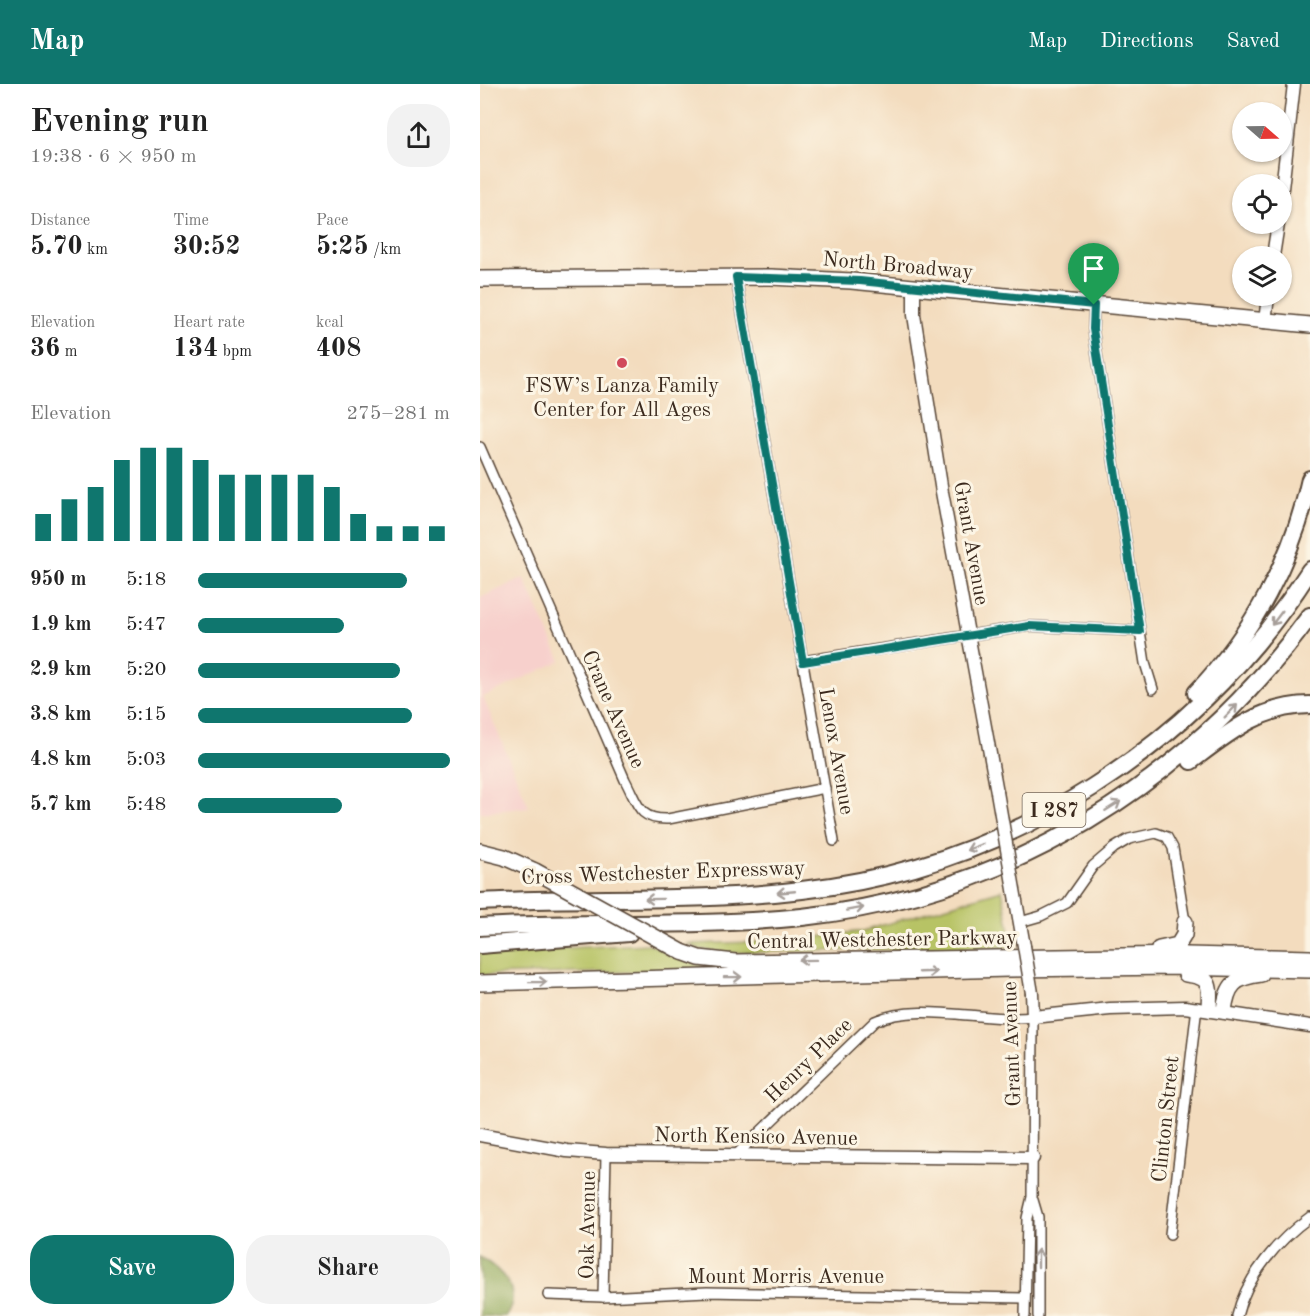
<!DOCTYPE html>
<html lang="en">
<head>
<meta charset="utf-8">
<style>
	:root { --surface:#fff; --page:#f2f2f2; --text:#222; --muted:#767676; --accent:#0f766e }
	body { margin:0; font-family:"Old Standard TT",serif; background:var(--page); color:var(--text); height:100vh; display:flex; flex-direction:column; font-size:22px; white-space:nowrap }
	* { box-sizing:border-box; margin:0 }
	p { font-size:20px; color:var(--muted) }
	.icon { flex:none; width:33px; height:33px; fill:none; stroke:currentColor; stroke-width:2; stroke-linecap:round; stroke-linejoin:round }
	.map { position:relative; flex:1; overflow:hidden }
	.drawer { display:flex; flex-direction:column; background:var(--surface); width:480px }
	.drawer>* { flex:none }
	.needle { width:39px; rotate:110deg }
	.controls { position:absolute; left:752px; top:18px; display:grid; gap:12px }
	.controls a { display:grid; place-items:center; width:60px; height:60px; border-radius:50%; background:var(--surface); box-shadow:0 2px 4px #0004; font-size:30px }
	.pin { position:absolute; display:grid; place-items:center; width:51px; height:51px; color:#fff; margin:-62px -26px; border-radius:50% 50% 50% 0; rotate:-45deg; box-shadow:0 0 6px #0007 }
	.pin .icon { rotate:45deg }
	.round { display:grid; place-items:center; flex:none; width:63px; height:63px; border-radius:24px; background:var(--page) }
	.summary { display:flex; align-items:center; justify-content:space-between; height:102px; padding:0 30px }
	h1 { font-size:33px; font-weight:700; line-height:45px }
	.metrics { display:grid; grid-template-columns:repeat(3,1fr); gap:9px; height:102px; padding:6px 30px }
	.metrics div { display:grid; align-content:center }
	.metrics b { font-size:26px; font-weight:700 }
	.metrics small { font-size:16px; font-weight:400 }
	.metrics p { font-size:16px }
	.chart { height:168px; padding:12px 30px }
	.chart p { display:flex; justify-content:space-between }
	.chart svg { width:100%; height:108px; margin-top:6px; stroke:var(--accent); stroke-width:6 }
	.cta { display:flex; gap:12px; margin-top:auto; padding:12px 30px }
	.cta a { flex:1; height:69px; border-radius:24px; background:var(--accent); color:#fff; font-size:24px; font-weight:700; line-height:69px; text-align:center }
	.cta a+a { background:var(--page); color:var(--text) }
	ul { padding:0 30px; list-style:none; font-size:20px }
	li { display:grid; grid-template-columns:96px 72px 1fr; align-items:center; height:45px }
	li i { height:15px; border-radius:8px; background:var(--accent) }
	header { display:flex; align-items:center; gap:36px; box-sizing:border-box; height:84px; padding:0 30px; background:var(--accent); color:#fff }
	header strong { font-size:28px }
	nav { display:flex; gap:33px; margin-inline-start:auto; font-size:21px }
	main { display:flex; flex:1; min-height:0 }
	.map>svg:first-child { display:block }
	.built { fill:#f7d0cc }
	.green { fill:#b7c365; stroke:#797642; stroke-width:1.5 }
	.forest { fill:#91a95a; stroke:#666a3c; stroke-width:1.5 }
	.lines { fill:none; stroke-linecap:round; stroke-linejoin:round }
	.minor-casing { stroke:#574536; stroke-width:12 }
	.tertiary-casing { stroke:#574536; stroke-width:15 }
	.primary-casing { stroke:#574536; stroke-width:18 }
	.motorway-casing { stroke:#574536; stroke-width:20 }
	.minor { stroke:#fff; stroke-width:9 }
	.tertiary { stroke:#fff; stroke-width:12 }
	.primary { stroke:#fff; stroke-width:15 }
	.motorway { stroke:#fff; stroke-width:16 }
	.tertiary-bridge-casing { stroke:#574536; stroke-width:15; stroke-linecap:butt }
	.primary-bridge-casing { stroke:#574536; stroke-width:18; stroke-linecap:butt }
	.tertiary-bridge { stroke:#fff; stroke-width:12 }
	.primary-bridge { stroke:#fff; stroke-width:15 }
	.oneway { stroke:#a79f9a }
	.route-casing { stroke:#fff; stroke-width:12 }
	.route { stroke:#0f766e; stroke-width:8 }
	.poi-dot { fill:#d1495b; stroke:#fcf5e5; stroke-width:2 }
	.labels { text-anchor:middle; stroke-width:6; stroke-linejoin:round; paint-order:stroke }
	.shield { fill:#fcf5e5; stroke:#75675a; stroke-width:1.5 }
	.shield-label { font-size:20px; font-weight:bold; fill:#3b2a1e }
	.street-label { font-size:21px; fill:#3b2a1e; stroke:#fcf5e5 }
	.poi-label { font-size:21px; fill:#3b2a1e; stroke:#fcf5e5 }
</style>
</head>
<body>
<header>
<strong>Map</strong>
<nav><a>Map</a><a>Directions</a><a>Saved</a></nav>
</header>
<main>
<section class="drawer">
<div class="summary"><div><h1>Evening run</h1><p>19:38 · 6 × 950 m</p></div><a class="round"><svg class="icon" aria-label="share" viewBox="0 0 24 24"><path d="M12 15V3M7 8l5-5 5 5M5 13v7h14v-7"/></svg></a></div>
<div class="metrics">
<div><p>Distance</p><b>5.70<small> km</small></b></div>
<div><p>Time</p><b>30:52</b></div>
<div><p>Pace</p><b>5:25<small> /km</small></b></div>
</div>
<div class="metrics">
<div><p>Elevation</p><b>36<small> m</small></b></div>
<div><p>Heart rate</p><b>134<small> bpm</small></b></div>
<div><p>kcal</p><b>408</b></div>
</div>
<div class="chart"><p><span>Elevation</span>275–281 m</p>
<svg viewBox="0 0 160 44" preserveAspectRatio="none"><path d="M5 44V33M15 44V27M25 44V22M35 44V11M45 44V6M55 44V6M65 44V11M75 44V17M85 44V17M95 44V17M105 44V17M115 44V22M125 44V33M135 44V38M145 44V38M155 44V38"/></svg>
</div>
<ul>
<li><b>950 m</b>5:18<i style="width:83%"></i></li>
<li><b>1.9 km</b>5:47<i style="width:58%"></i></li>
<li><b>2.9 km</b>5:20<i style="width:80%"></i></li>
<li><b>3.8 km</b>5:15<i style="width:85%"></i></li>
<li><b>4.8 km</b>5:03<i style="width:100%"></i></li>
<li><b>5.7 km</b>5:48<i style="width:57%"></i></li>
</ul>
<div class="cta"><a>Save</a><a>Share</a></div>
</section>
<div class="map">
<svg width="830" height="1232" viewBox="0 0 830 1232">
	<rect width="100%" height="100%" fill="#fcf5e5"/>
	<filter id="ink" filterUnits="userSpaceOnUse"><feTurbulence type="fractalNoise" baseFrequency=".0167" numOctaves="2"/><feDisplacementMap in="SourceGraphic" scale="12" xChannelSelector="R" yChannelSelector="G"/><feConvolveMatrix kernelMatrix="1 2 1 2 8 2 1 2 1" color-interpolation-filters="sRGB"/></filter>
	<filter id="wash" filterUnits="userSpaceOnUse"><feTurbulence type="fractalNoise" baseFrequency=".008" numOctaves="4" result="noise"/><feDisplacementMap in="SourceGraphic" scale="24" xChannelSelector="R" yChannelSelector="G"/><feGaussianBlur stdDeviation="1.35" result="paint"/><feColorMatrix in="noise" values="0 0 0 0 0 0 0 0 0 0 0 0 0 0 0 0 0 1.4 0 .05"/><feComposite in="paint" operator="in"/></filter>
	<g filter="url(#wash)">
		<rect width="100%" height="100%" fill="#f3dcbe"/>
		<polygon class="built" points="44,494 81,577 3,613 49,723 0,729 0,514"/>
		<g class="green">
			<polygon points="522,806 533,863 245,869 219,865 207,860 308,857 383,847"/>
			<polygon points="170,860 196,874 239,886 0,891 0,868"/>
		</g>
		<path class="forest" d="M 0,1173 C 22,1187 43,1206 26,1232 L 0,1232 Z"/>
	</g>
	<g filter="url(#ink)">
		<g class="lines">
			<defs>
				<g id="minor">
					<polyline points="256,193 354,757"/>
					<polyline points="614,221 613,245 665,579 673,605"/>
					<path d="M 0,363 L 145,696 C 158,720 158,736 188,735 L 345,704"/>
					<polyline points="323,577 549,542 660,547"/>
					<polyline points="540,838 561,832 587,819 613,782 634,764 649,755 676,749 687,753 693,764 705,838"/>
					<path d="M 256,1071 L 395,937 C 439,917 507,939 553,933 L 552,1113 L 547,1134 L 545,1232"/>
					<polyline points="553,1116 558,1133 558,1232"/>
					<polyline points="690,1150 717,923"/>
					<polyline points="68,1211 123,1213 227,1208 544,1214"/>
					<polyline points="123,1213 126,1070"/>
					<path d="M 757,1232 C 766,1193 798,1156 830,1133"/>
				</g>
				<g id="tertiary">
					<polyline points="801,113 814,0"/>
					<polyline points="793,172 798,140"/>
					<polyline points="434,203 434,231 462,408 517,708"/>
					<polyline points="785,238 788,212"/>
					<polyline points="536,817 544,862"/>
					<polyline points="552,909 553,933 630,925 705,923 830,942"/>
					<polyline points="0,1051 87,1067 126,1070 553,1074"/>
				</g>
				<g id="primary">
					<polyline points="0,195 291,193 371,197 830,241"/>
					<polyline points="0,767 24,773 55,787"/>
					<polyline points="679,865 698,861 704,851 705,838"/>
					<polyline points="202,868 219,874 255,878 707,871 830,874"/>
					<path d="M 706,890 C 732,893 730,901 729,925"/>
					<polyline points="0,899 529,885 695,883 830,886"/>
					<path d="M 744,927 C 747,901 755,893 781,890"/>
				</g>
				<g id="motorway">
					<path d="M 716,609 C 772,550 813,475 830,395"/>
					<path d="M 711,677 C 748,649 782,621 830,621"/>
					<path d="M 0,818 C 107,812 215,819 322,806 C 530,783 718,662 830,486"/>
					<path d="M 0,843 C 107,837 215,844 322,833 C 529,811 708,699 830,532"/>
					<polyline points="0,861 149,849"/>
				</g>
			</defs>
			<use href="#minor" class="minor-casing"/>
			<use href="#tertiary" class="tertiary-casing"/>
			<use href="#primary" class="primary-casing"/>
			<use href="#motorway" class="motorway-casing"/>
			<use href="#minor" class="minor"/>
			<use href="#tertiary" class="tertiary"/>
			<use href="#primary" class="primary"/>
			<use href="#motorway" class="motorway"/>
			<defs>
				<g id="tertiary-bridge">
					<polyline points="517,708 536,817"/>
					<polyline points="544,862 552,909"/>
				</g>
				<polyline id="primary-bridge" points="55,787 202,868"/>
			</defs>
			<use href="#tertiary-bridge" class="tertiary-bridge-casing"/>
			<use href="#primary-bridge" class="primary-bridge-casing"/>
			<use href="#tertiary-bridge" class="tertiary-bridge"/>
			<use href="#primary-bridge" class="primary-bridge"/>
		</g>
		<defs><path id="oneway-shaft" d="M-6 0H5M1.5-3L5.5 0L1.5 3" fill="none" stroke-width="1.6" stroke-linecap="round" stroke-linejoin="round" transform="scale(1.5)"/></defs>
		<g class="oneway">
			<use href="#oneway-shaft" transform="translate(797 534) rotate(127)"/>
			<use href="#oneway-shaft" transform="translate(751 627) rotate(-45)"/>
			<use href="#oneway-shaft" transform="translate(633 722) rotate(-32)"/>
			<use href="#oneway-shaft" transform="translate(495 763) rotate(159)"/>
			<use href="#oneway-shaft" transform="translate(306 808) rotate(175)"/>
			<use href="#oneway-shaft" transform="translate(174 815) rotate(179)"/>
			<use href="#oneway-shaft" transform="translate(375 825) rotate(-10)"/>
			<use href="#oneway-shaft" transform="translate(328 876) rotate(179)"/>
			<use href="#oneway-shaft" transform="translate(448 888) rotate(-2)"/>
			<use href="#oneway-shaft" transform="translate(253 893) rotate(-1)"/>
			<use href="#oneway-shaft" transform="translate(58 898) rotate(-1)"/>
			<use href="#oneway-shaft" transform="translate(558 1174) rotate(-90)"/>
		</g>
	</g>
	<g class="lines" filter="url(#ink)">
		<defs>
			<polygon id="route" points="256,193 380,197 614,221 613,245 660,547 549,542 323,578"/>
		</defs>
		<use href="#route" class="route-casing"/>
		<use href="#route" class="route"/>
	</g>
	<circle class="poi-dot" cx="142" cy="279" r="6"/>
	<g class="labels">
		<rect class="shield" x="542.5" y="709" width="63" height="34" rx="4.5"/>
		<g class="shield-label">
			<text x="574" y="733">I 287</text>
		</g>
		<g class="street-label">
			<text transform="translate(418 181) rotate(5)" y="7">North Broadway</text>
			<text transform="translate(492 459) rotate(80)" y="7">Grant Avenue</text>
			<text transform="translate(134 625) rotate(66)" y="7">Crane Avenue</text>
			<text transform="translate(357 667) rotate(80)" y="7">Lenox Avenue</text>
			<text transform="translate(183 788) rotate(-2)" y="7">Cross Westchester Expressway</text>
			<text transform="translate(402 855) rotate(-1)" y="7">Central Westchester Parkway</text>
			<text transform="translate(531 960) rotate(-92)" y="7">Grant Avenue</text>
			<text transform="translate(328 976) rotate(-44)" y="7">Henry Place</text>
			<text transform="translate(685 1035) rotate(-84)" y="7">Clinton Street</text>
			<text transform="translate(276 1052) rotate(1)" y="7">North Kensico Avenue</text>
			<text transform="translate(107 1141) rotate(-89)" y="7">Oak Avenue</text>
			<text x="306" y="1199">Mount Morris Avenue</text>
		</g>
		<g class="poi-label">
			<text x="142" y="308">FSW’s Lanza Family<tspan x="142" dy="24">Center for All Ages</tspan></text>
		</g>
	</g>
</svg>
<div class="controls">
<a><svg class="needle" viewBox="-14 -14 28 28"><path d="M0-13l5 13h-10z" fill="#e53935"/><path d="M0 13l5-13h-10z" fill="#767676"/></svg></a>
<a><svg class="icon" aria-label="locate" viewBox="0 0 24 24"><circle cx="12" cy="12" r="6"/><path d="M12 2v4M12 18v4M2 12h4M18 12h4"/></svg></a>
<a><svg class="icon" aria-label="layers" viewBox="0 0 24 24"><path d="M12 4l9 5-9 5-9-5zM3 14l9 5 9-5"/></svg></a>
</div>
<div class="pin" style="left:614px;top:221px;background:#1e9e55"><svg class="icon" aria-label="arrive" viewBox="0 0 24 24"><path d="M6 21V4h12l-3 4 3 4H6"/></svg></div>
</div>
</main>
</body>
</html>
